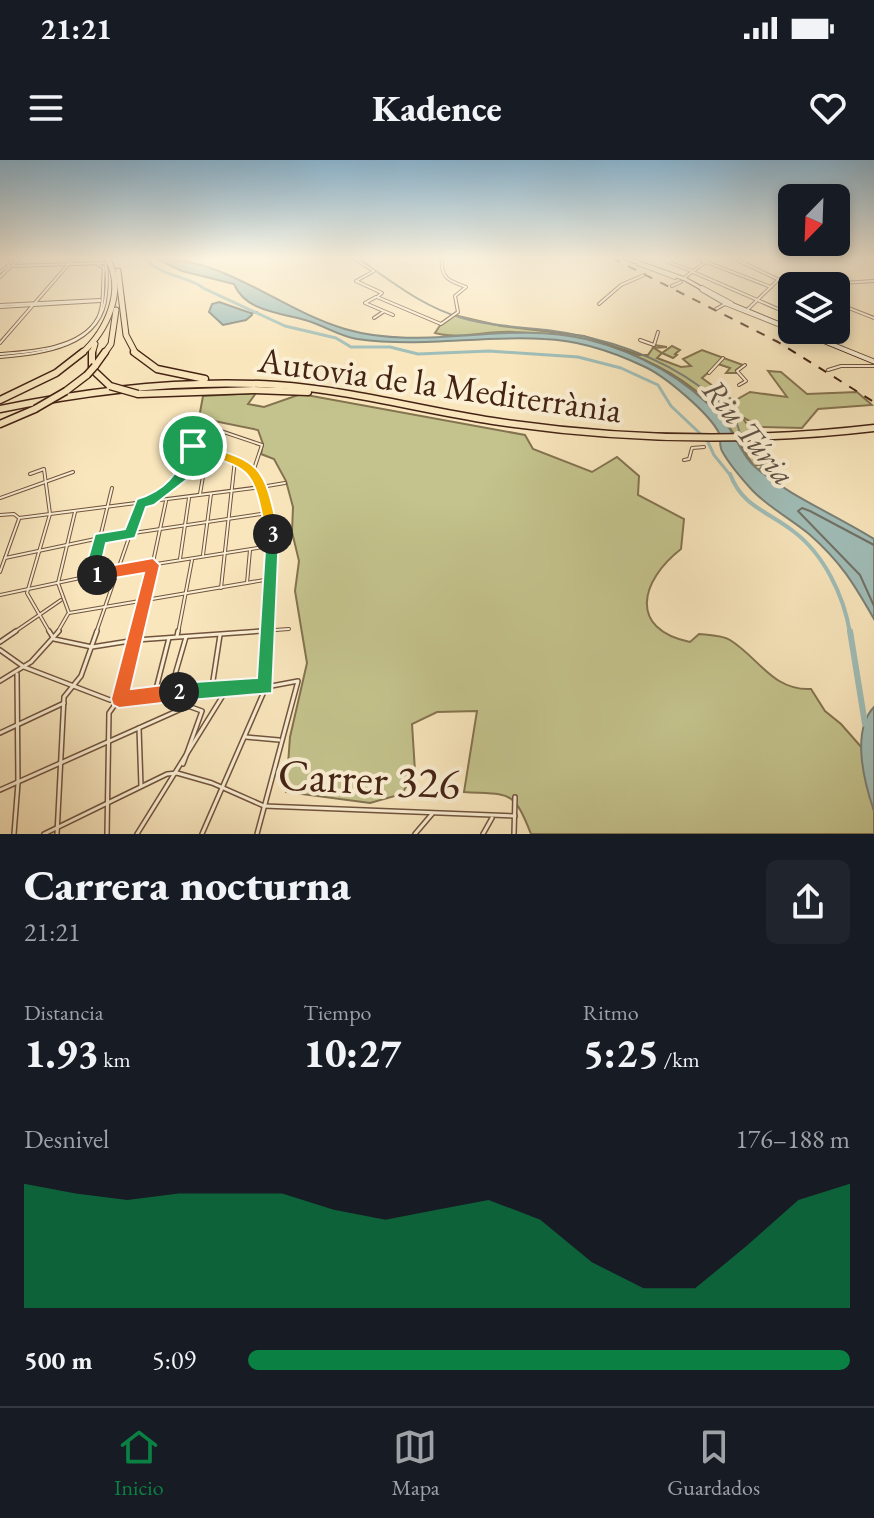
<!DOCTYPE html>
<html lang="es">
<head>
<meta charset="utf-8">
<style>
	:root { --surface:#171b24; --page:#20242c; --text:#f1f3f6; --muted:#9ea1a6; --line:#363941; --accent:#0b8043 }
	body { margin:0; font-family:"EB Garamond",serif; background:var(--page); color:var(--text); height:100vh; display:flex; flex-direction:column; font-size:30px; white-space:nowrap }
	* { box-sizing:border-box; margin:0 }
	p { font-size:26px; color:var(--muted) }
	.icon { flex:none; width:44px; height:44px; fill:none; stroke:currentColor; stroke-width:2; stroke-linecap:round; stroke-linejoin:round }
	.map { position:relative; height:674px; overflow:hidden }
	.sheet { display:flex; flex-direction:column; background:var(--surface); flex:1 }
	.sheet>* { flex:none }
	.needle { width:52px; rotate:203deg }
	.buttons { position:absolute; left:778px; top:24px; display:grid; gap:16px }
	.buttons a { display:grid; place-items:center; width:72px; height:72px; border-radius:12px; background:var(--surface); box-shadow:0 4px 12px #0003; font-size:40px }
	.pin { position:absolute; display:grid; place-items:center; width:68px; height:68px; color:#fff; margin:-34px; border:4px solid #fff; border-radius:50%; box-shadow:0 2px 8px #0007 }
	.km { position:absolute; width:40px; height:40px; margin:-20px; border-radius:50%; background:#222; color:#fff; font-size:22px; line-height:40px; text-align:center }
	.round { display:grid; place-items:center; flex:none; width:84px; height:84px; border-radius:12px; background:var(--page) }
	.head { display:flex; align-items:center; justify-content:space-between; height:136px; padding:0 24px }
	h1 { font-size:44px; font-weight:800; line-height:60px }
	.stats { display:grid; grid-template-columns:repeat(3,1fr); gap:12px; height:136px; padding:8px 24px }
	.stats div { display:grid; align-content:center }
	.stats b { font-size:40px; font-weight:800 }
	.stats small { font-size:22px; font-weight:400 }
	.stats p { font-size:22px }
	.chart { height:224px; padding:16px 24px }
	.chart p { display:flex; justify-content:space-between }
	.chart svg { width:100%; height:144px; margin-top:8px; fill:var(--accent); opacity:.7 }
	ul { padding:0 24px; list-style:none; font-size:26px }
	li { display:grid; grid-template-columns:128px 96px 1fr; align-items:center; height:60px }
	li i { height:20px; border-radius:10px; background:var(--accent) }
	.status { display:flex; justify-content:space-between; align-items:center; height:56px; padding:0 40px; background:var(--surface); direction:ltr }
	.status svg { height:22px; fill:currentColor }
	header { display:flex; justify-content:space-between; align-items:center; height:104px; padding:0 24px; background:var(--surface); font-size:36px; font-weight:800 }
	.menu { display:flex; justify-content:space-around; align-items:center; height:112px; border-top:2px solid var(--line); background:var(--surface); font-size:22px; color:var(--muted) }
	.menu a { display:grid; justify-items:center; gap:4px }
	.menu .active { color:var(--accent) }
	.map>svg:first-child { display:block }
	.green { fill:#c4c38d; stroke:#847350; stroke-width:2 }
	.water { fill:#a0beb9; stroke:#7b8077; stroke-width:2 }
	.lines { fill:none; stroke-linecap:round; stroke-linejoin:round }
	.shore { stroke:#727066; stroke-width:2 }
	.stream { stroke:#7b8077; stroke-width:2 }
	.canal-far2 { stroke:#a0beb9; stroke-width:3 }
	.canal-far1 { stroke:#a0beb9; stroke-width:4 }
	.canal { stroke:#a0beb9; stroke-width:6 }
	.minor-far1-casing { stroke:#71543e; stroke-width:4 }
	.minor-casing { stroke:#71543e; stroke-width:6 }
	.secondary-casing { stroke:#442314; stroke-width:5 }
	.motorway-far1-casing { stroke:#442314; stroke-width:7 }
	.motorway-casing { stroke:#442314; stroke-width:9 }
	.minor-far1 { stroke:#fbefd4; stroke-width:2 }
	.minor { stroke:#fbefd4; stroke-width:3 }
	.secondary { stroke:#fbefd4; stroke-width:3 }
	.motorway-far1 { stroke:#f9e6bd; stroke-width:5 }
	.motorway { stroke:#f9e6bd; stroke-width:6 }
	.rail { stroke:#442314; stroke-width:2; stroke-dasharray:9 9; stroke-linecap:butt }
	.motorway-bridge-casing { stroke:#442314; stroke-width:9; stroke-linecap:butt }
	.motorway-bridge { stroke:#f9e6bd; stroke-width:6 }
	.split-1 { fill:#22a559; stroke:#fff; stroke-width:2 }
	.split-2 { fill:#f0652b; stroke:#fff; stroke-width:2 }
	.split-3 { fill:#22a559; stroke:#fff; stroke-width:2 }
	.split-4 { fill:#f5b400; stroke:#fff; stroke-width:2 }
	.labels { text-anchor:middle; stroke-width:8; stroke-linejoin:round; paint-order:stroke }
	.far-water-label { font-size:32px; font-style:italic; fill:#605246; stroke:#fbefd4 }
	.street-label { font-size:36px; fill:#442314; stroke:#fbefd4 }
	.near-street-label { font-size:44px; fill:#442314; stroke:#fbefd4 }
</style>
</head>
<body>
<div class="status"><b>21:21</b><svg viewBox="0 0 49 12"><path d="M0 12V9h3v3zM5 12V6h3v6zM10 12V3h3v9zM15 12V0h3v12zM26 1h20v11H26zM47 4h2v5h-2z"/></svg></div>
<header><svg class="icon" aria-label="menu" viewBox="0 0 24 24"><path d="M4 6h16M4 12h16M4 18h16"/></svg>Kadence<svg class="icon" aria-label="heart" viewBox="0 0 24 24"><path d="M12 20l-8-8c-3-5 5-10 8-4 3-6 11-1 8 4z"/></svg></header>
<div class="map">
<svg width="874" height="674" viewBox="0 0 874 674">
	<rect width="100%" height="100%" fill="#f9e6bd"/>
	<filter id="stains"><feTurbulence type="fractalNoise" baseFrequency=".0025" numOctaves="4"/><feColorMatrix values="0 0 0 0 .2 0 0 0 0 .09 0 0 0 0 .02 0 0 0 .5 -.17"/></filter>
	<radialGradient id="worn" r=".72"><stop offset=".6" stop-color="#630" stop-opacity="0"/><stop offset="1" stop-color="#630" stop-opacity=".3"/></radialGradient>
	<g class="green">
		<path d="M 454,155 L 501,166 L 584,176 L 639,195 L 648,195 L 655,185 L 667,187 L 654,188 L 662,193 L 672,186 L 680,190 L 675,194 L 677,195 L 673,198 L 662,193 L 657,198 L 681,207 L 691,206 L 683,199 L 702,190 L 743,205 L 736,210 L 738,213 L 726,213 L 730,208 L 718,204 L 702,218 L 734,241 L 750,232 L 787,237 L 768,211 L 781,212 L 807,234 L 857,232 L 872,245 L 818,249 L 802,268 L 761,267 L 742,257 L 755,276 L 745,277 L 769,303 L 754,306 C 743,291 735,274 724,259 C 674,197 590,176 514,172 C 488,170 459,180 435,173 L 441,164 Z"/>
		<path d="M 256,233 L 248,244 L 264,247 L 301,234 L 525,275 L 533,289 L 592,312 L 617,297 L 639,316 L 638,335 L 684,359 L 681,389 C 640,421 628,469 690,482 L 699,474 C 708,475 722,475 730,480 C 759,498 773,531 811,529 L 825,551 L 841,564 L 863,589 L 874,651 L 874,674 L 531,674 C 513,629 511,635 464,632 L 477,551 L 437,552 L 412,564 L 415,611 L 402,634 L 370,643 L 286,632 L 290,577 L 307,503 L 295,431 L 299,401 L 292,372 L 293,347 L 286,321 L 274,299 L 261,294 L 263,284 L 258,270 L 199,258 L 203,236 Z"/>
	</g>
	<g class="water">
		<path d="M 155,98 C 227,98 278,149 345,169 C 423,192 506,160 586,179 C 638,192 685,218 721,257 C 735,272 740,294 755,307 C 791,337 834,354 874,379 L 874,459 C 854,424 841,402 809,374 C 791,359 768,347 752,330 C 742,319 729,304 722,291 C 719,286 721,279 719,273 C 709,253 664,215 643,206 C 611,191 579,180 544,179 C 480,175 422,188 357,179 C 339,176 323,165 305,160 C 280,153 245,151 234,124 L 182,111 Z"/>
		<polygon points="219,142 251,153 252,155 246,160 223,165 209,152 212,144"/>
		<path d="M 874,547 L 874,651 C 864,622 851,571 874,547 Z"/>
	</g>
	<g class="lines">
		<polyline class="shore" points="874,385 810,351 802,348 798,351 860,415 874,446"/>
		<g class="stream">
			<polyline points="360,98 371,108"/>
			<path d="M 376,111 C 403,130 430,149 462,158 C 490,166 519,167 547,170 C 602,177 657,195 702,228 C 718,241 736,252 740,274"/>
			<polyline points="251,153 257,152"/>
			<polyline points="743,279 762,307 759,309"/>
		</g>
		<path class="canal-far2" d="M 144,98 C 162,117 194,118 203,128 L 285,166 L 336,178 L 351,187 L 390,187 L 418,194 L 489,191 L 578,197 L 621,208 L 658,225 L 671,246 L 707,280 L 714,295 L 731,316"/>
		<path class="canal-far1" d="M 730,314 C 742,346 767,351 793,371 C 824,394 844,436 850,473"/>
		<polyline class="canal" points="850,471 865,564"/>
		<defs>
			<g id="minor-far1">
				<path d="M 353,98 L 374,111 L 356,121 L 382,133 L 377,137 L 441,164 L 458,152 L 455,136 L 466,127 C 449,121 440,118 442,98"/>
				<polyline points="658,98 692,111"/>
				<polyline points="696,98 771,127"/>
				<polyline points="733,98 792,126"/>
				<polyline points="638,104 675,118"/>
				<polyline points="13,105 20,98"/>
				<polyline points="8,106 15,98"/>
				<polyline points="0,112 6,107"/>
				<polyline points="693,112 792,155"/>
				<polyline points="0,117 10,107"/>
				<polyline points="684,118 711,98"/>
				<polyline points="672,126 681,122"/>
				<polyline points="702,127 732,143"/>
				<polyline points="701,130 725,144 783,167"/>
				<polyline points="376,137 365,143 393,155"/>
				<polyline points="836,143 874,158"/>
				<polyline points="599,144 621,125 644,115"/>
				<polyline points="0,145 100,140"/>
				<polyline points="0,147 100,141"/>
				<polyline points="836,147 842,137 838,126 841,123 874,121"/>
				<polyline points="716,149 725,144"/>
				<polyline points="748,149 778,120"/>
				<polyline points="374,158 383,152"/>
				<polyline points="801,171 873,200"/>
				<polyline points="640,180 654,185 658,172"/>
				<polyline points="0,183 74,98"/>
				<path d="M 0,194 C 30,192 82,189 98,158 C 105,144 102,124 104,108 L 96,103"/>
				<path d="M 0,197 C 43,193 102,187 106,134 C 107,124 108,112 105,103 L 12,106"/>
				<polyline points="828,210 841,206 874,206"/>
				<polyline points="709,213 723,198"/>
				<polyline points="739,225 746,221 737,211 745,205"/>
				<polyline points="200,264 262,285 253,312"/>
				<polyline points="166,294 174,280 242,302 262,324 261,327 285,323"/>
				<polyline points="684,300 689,299 692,288 704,287"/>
				<polyline points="30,314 44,309 50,354 27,433 50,473"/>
				<polyline points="200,334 207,293"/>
				<polyline points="0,338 73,312"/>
				<polyline points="151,340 186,313 193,286"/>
				<polyline points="75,352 58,423 69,453 270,419"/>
				<polyline points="0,355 14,354 19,358 261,327 273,365 268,473"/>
				<polyline points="203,395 211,334"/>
				<polyline points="5,398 100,378 268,353"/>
				<polyline points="180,399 189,338"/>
				<polyline points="0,412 19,359"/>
				<polyline points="91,415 112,328"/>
				<polyline points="247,423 250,390"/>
				<polyline points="221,428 235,300"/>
				<polyline points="0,435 118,410 289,383"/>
				<polyline points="13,473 61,440"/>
				<polyline points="57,473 68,454"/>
				<polyline points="96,473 141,343"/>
				<polyline points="138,473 166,341"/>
				<polyline points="178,473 192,400"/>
				<polyline points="235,473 289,469"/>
			</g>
			<g id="minor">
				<polyline points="49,471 54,479 92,487 136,480 262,471"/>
				<polyline points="177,476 178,471"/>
				<polyline points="0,482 16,471"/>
				<polyline points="0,490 24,507 110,540 224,527 266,527 298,521 257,674"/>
				<polyline points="0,521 31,502 59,471"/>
				<polyline points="212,527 220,475"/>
				<polyline points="170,532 186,477"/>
				<polyline points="155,533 169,478"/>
				<polyline points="139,568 141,626"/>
				<polyline points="0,573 64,543"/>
				<polyline points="246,577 279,580"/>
				<polyline points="0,630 188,546 202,551 183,604"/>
				<polyline points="14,674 18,623 17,514"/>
				<polyline points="44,674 167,614 177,613 212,623 264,646 515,656"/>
				<polyline points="57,674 64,537 81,516 97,471"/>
				<polyline points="107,674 109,553 119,539 138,471"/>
				<polyline points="137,674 227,529"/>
				<polyline points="202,674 266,527 268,471"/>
				<polyline points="415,674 432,654"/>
				<polyline points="483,674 492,658"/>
				<polyline points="514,674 515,637"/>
			</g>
			<g id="secondary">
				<polyline points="625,98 685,119 724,141 792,169"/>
				<polyline points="796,170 874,202"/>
			</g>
			<g id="motorway-far1">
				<polyline points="118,111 126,175 136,194"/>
				<path d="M 81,194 C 107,171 126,130 107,98"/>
				<polyline points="92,194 95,184"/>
				<polyline points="104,194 111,184 116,150"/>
			</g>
			<g id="motorway">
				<polyline points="92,192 92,209 110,226"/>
				<polyline points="134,192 157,209 205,219"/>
				<polyline points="95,206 105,192"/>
				<polyline points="66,231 87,215"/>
				<polyline points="138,234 254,230 308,232"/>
				<polyline points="0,240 56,213 83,192"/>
				<path d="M 0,249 C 91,230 184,219 277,225 C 350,230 421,250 493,261 C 620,280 747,283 874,268"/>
				<polyline points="0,264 35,249"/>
			</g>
		</defs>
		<use href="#minor-far1" class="minor-far1-casing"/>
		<use href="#minor" class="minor-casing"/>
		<use href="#secondary" class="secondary-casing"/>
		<use href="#motorway-far1" class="motorway-far1-casing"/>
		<use href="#motorway" class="motorway-casing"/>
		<use href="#minor-far1" class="minor-far1"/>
		<use href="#minor" class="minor"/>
		<use href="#secondary" class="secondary"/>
		<use href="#motorway-far1" class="motorway-far1"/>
		<use href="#motorway" class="motorway"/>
		<polyline class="rail" points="612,98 778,182 874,242"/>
		<defs>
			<g id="motorway-bridge">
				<polyline points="87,215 95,206"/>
				<polyline points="110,226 138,234"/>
				<polyline points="35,249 66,231"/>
			</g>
		</defs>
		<use href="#motorway-bridge" class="motorway-bridge-casing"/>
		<use href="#motorway-bridge" class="motorway-bridge"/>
	</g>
	<linearGradient id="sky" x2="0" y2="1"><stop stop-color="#8bb8d5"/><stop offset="0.51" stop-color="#fcf4e1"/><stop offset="1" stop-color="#fcf4e1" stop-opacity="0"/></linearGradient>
	<rect width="874" height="192" fill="url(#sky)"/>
	<path class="split-1" d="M 193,282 L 199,286 L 190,317 L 154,345 L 146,347 L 135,378 L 106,383 L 100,409 L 105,415 L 103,419 L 85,421 L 83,416 L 95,374 L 125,369 L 137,339 C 165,331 180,313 187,286 Z"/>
	<polygon class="split-2" points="153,398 160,405 131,529 179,523 186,526 188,532 186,538 179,541 119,548 113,545 111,539 144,413 97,421 90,415 97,408"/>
	<polygon class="split-3" points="273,368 279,374 272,533 179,541 173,538 171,532 173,526 179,523 257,518 266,374"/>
	<path class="split-4" d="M 193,282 C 263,303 263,302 279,374 L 277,378 L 268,378 L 266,374 C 252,305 254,311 188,289 L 187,286 Z"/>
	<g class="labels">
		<g class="far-water-label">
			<text transform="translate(749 272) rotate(51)" y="11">Riu Túria</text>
		</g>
		<g class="street-label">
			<text transform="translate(440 224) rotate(8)" y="13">Autovia de la Mediterrània</text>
		</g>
		<g class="near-street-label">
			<text transform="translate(369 619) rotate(3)" y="15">Carrer 326</text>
		</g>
	</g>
	<rect width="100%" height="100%" filter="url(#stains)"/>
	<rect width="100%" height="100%" fill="url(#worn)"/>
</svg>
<div class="buttons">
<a><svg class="needle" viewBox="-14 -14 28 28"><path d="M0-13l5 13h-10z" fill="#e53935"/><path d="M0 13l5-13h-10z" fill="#9ea1a6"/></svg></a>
<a><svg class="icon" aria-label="layers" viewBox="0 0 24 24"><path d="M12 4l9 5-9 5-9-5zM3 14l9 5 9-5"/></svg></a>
</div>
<div class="pin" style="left:193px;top:286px;background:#1e9e55"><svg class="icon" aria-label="arrive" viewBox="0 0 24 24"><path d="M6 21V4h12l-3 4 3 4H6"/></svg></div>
<b class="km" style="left:97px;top:415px">1</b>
<b class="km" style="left:179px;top:532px">2</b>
<b class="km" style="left:273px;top:374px">3</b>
</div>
<section class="sheet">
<div class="head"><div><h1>Carrera nocturna</h1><p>21:21</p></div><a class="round"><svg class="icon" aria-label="share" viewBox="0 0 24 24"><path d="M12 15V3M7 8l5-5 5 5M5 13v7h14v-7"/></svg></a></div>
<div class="stats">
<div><p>Distancia</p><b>1.93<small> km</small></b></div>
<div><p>Tiempo</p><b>10:27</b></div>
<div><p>Ritmo</p><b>5:25<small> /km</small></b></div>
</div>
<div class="chart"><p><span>Desnivel</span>176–188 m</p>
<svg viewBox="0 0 160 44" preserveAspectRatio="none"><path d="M0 44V6L10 9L20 11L30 9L40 9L50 9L60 14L70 17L80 14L90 11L100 17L110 30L120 38L130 38L140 25L150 11L160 6V44z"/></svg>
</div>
<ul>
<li><b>500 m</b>5:09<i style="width:100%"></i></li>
</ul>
</section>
<nav class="menu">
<a class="active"><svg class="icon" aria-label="home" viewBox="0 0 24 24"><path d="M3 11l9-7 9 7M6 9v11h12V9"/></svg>Inicio</a>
<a><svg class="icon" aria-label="map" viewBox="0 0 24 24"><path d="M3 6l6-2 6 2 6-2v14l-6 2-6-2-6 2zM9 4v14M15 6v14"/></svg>Mapa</a>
<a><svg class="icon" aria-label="saved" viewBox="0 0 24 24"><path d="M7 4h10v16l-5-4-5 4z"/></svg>Guardados</a>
</nav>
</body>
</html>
